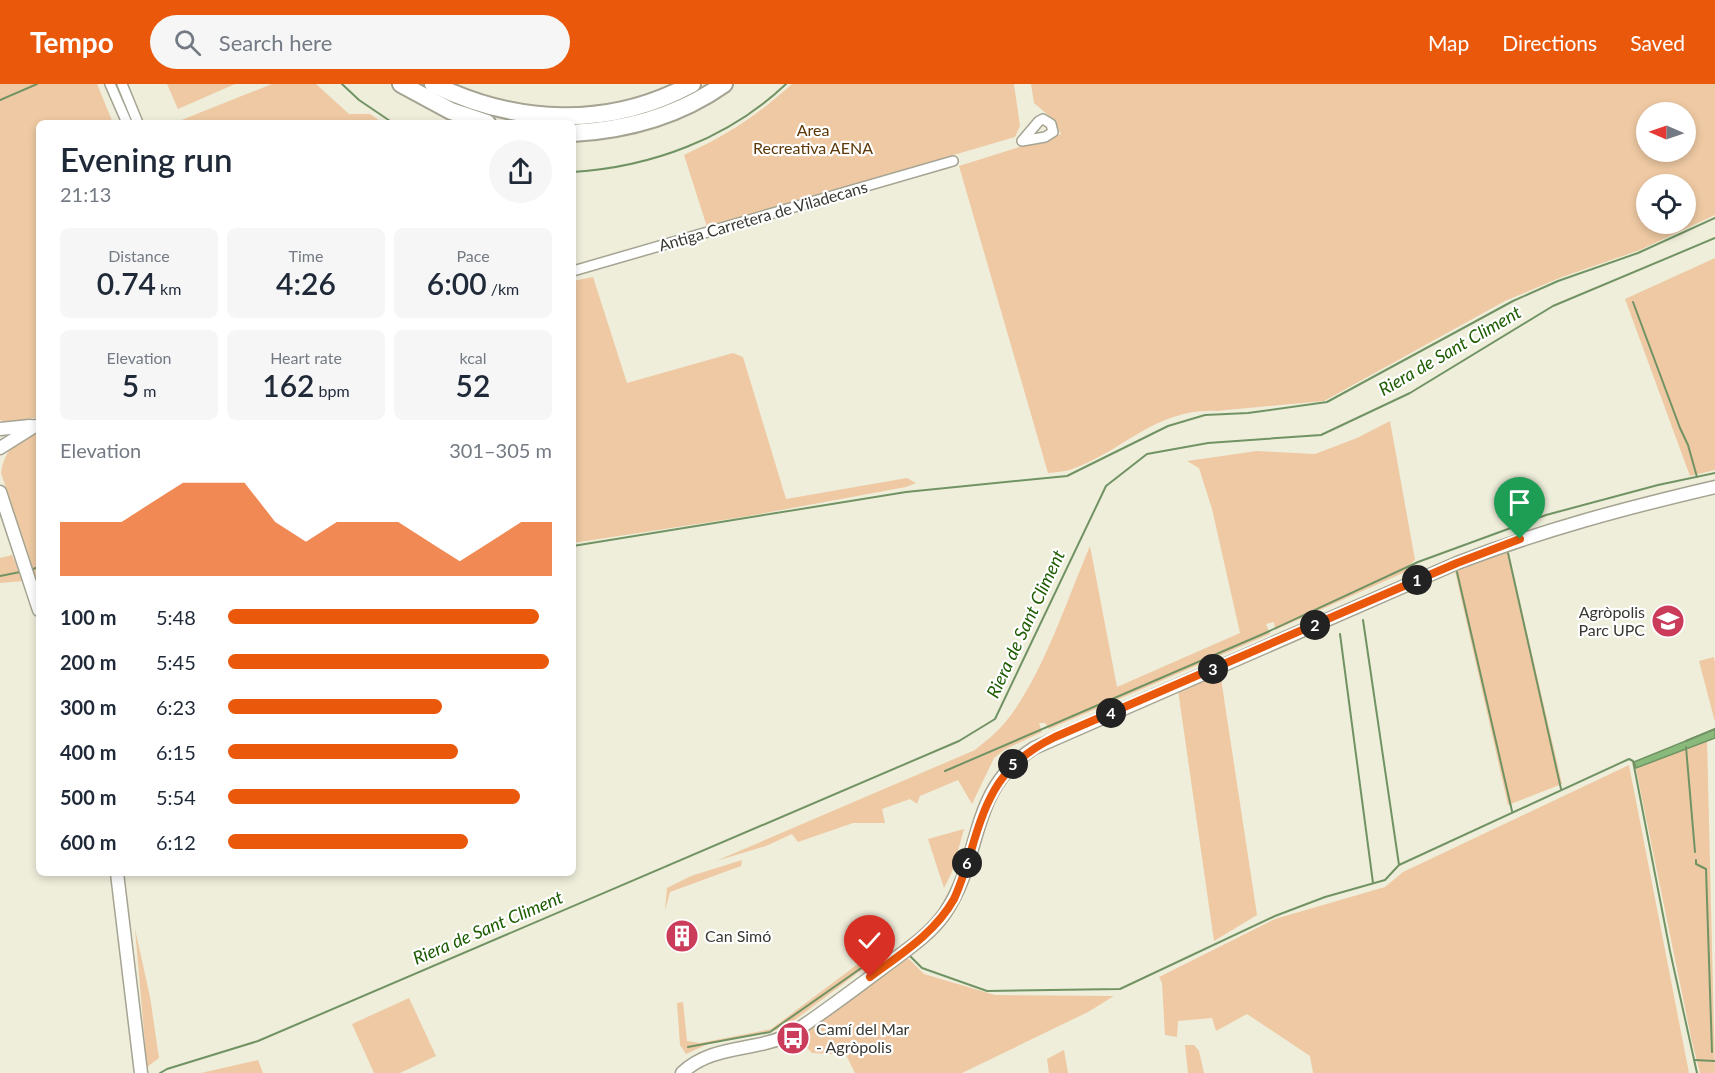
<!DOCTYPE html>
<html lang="en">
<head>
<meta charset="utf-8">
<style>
	:root { --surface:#fff; --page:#f6f6f7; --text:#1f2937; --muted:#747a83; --accent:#ea580c }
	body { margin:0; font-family:Lato,sans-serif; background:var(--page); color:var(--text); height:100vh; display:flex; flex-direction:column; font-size:22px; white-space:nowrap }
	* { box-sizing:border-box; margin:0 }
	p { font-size:20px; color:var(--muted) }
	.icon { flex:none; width:33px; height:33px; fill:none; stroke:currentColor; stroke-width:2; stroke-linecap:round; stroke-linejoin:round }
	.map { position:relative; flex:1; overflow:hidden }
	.panel { position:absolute; left:36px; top:36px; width:540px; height:756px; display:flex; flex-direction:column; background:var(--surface); border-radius:9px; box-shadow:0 3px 9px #0003 }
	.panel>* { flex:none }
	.needle { width:39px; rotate:272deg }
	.fabs { position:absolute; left:1636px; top:18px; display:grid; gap:12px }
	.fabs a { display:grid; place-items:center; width:60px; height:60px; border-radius:50%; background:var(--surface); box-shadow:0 3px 9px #0003; font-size:30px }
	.pin { position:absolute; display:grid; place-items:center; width:51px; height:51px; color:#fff; margin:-62px -26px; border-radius:50% 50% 50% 0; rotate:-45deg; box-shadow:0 0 6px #0007 }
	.pin .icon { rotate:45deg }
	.km { position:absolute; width:30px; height:30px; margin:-15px; border-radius:50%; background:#222; color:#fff; font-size:16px; line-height:30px; text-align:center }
	.round { display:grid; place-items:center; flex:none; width:63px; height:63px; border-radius:32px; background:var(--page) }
	.overview { display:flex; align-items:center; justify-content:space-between; height:102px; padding:0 24px }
	h1 { font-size:33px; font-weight:600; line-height:45px }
	.figures { display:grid; grid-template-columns:repeat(3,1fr); gap:9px; height:102px; padding:6px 24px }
	.figures div { display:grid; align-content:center; border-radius:9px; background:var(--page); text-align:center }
	.figures b { font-size:30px; font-weight:600 }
	.figures small { font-size:16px; font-weight:400 }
	.figures p { font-size:16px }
	.chart { height:168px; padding:12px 24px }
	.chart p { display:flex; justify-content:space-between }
	.chart svg { width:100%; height:108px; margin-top:6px; fill:var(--accent); opacity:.7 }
	ul { padding:0 24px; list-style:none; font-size:20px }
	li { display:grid; grid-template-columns:96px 72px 1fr; align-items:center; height:45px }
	li i { height:15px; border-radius:8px; background:var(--accent) }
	header { display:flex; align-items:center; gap:36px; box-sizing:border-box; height:84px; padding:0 30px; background:var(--accent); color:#fff }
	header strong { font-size:28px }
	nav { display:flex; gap:33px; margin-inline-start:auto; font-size:21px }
	.search { width:420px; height:54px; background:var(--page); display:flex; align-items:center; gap:15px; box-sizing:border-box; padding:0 21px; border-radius:33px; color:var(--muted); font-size:22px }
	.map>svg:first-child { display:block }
	.green { fill:#eec9a3; fill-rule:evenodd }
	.water { fill:#89ba7b; stroke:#719364; stroke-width:1.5 }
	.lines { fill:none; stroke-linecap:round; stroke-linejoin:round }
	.stream { stroke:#719364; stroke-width:2 }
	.street-casing { stroke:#a5a493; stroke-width:12 }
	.secondary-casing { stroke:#a5a493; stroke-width:15 }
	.highway-casing { stroke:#a5a493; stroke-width:20 }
	.street { stroke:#fff; stroke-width:9 }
	.secondary { stroke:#fff; stroke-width:12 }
	.highway { stroke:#fff; stroke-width:16 }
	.route-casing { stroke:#fff; stroke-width:12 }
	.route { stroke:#ea580c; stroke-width:8 }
	.labels { text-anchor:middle; stroke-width:4.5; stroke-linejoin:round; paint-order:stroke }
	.park-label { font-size:16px; fill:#5d3806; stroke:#fff }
	.street-label { font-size:16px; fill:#383730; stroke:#fff }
	.poi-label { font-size:16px; fill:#383730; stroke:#fff; text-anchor:start }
	.water-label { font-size:18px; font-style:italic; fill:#1d5c00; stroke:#fff }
</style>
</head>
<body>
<header>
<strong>Tempo</strong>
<div class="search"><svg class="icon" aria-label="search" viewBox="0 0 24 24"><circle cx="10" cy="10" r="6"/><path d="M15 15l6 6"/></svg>Search here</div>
<nav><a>Map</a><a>Directions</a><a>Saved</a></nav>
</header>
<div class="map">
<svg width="1715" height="989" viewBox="0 0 1715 989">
	<rect width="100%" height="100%" fill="#efeedb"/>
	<g class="green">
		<polygon points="0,0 97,0 113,39 39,39 39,333 7,339 0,336"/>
		<polygon points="167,0 235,0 178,25"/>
		<polygon points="272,0 316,0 349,30 370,30 383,39 174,39"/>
		<path d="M 792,0 L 1014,0 L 1020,42 L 1015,53 L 707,143 L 684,71 C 729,50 755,33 792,0 Z"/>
		<path d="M 1031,0 L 1715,0 L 1715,131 L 1640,166 L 1562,193 L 1505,217 L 1324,317 L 1216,327 C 1156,324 1124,367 1072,385 C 1065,388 1056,388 1048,389 L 959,82 L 1061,50 L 1054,36 L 1034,19 ZM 1647,28 L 1686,28 L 1686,68 L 1647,68 ZM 1647,100 L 1686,100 L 1686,140 L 1647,140 Z"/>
		<polygon points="1715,174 1715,386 1690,392 1625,215"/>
		<polygon points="593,193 627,299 733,269 743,273 786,415 907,394 916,399 906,403 743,433 573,459 573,197"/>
		<path d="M 1390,337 L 1415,476 L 1409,481 L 1412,485 L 1275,546 L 1274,538 L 1266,540 L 1270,550 L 1049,645 L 1045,639 L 1039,639 L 1042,648 L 1004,666 L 994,674 L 972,720 L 958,696 L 920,712 L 917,720 L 910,715 L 882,725 L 885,739 L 853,739 L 798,758 L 792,750 L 766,762 L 716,777 L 975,666 C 983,659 993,652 1000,644 C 1039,603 1067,515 1090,462 L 1117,603 L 1240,549 L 1212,425 L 1199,384 L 1187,377 L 1257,367 L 1315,370 L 1357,354 Z"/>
		<path d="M 39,349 L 39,504 L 1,389 C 4,366 17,355 39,349 Z"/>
		<polygon points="1508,466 1562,700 1508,721 1455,487"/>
		<polygon points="12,471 23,497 0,499 0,474"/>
		<polygon points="1714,573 1715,579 1715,638 1699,577"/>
		<polygon points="1220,588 1257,831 1214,857 1178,606"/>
		<polygon points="1707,654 1715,989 1700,989 1692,958 1636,685"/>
		<polygon points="1629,681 1689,989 1313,989 1310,972 1247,930 1216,947 1212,934 1178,937 1177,953 1165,951 1162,899 1159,893 1275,835 1385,803 1403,788"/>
		<polygon points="964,745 952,788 944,804 928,755"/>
		<polygon points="742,776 741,782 670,808 665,827 667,804 691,792"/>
		<polygon points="135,845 150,913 159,974 147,983"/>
		<polygon points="891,864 796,935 776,946 708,960 686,970 680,961 677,919 683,918 687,957 700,959 771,945 870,871"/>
		<polygon points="909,875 924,890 995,911 1114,912 1088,928 962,989 855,989 846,971 812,969 796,952 901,876"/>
		<polygon points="409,914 436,972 400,989 374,989 352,940"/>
		<polygon points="1185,961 1194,961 1199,967 1204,989 1188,989"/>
		<polygon points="1064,966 1068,989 1049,989 1047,975"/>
		<polygon points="258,976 263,989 201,989"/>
	</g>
	<polygon class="water" points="1715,645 1715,654 1636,684 1634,678"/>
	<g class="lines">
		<g class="stream">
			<polyline points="342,0 359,16 393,39"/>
			<polyline points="0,16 37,0"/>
			<path d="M 573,88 C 651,83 728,55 786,0"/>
			<polyline points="1633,218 1680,344 1688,361 1697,393"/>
			<polyline points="573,462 906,408 1067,392 1168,342 1205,331 1248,329 1327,318 1513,217 1558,197 1638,169 1715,134"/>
			<polyline points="1508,469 1561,705"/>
			<polyline points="33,485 39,483"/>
			<polyline points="1457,488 1512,727"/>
			<polyline points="0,492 20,488"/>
			<polyline points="1363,536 1399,781"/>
			<polyline points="1340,550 1373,799"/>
			<polyline points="1686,657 1715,645"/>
			<polyline points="1686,663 1695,768"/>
			<polyline points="945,687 1263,550 1418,478 1546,431 1658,401 1715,389"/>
			<polyline points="1696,776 1696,780 1706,785 1712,968"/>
			<polyline points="910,872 922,884 987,907 1120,905 1275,832 1325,813 1385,796 1399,781 1629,675 1633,677 1670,867 1697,989"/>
			<polyline points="688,963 770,948 884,868"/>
			<polyline points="1694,976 1715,977"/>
			<polyline points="160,989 167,985 258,957 959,657 995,635 1106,402 1147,370 1208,359 1321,351 1410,309 1553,222 1715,154"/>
		</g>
		<defs>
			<g id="street">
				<polyline points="110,0 127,39"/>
				<polyline points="122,0 138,39"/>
				<polygon points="1043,35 1051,40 1053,48 1045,53 1022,57 1039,37"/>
				<polyline points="573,187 953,77"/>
			</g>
			<g id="secondary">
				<polyline points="0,345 30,342"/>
				<polyline points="0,364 35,342"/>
				<polyline points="0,408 39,526"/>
				<polyline points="117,789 141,989"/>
				<path d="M 682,989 C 712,960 755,968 791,950 C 823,929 853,906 884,883 C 905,867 930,851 945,829 C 984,771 967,707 1034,664 L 1457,479 C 1543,446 1625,424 1715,403"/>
			</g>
			<g id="highway">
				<polyline points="401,0 451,27 487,39"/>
				<path d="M 433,0 C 516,41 609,45 692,0"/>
				<path d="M 573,49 C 627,46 680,31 724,0"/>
			</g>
		</defs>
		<use href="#street" class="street-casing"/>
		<use href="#secondary" class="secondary-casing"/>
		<use href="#highway" class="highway-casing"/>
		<use href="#street" class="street"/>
		<use href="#secondary" class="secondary"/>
		<use href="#highway" class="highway"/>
	</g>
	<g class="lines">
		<defs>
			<path id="route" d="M 870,893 C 901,870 935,849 954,815 C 961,800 966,783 971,767 C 987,712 1001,679 1055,653 L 1457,479 L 1520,455"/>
		</defs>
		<use href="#route" class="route-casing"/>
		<use href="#route" class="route"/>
	</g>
	<defs>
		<symbol id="university-disc" viewBox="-11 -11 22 22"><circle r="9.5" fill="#cb3b5a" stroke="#fff"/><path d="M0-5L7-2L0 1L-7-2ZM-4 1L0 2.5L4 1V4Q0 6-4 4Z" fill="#fff"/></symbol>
		<symbol id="building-disc" viewBox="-11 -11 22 22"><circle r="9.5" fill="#cb3b5a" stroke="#fff"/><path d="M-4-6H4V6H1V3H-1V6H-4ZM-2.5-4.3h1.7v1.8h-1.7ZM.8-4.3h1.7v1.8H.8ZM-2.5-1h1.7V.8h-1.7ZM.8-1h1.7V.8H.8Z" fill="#fff"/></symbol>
		<symbol id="bus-disc" viewBox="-11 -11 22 22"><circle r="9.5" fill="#cb3b5a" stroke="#fff"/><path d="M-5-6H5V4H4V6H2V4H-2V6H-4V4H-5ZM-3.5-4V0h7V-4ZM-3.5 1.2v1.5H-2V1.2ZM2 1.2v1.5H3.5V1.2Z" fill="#fff"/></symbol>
	</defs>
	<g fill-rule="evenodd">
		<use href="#university-disc" x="1649" y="518" width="38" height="38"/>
		<use href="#building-disc" x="663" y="833" width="38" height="38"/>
		<use href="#bus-disc" x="774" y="935" width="38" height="38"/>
	</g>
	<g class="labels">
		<g class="park-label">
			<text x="813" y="52">Area<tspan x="813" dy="18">Recreativa AENA</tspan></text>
		</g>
		<g class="street-label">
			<text transform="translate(763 132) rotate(-16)" y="6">Antiga Carretera de Viladecans</text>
		</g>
		<g class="poi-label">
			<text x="1645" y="534" text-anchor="end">Agròpolis<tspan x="1645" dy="18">Parc UPC</tspan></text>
			<text x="705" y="858">Can Simó</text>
			<text x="816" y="951">Camí del Mar<tspan x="816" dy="18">- Agròpolis</tspan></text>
		</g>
		<g class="water-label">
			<text transform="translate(1450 267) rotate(-30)" y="6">Riera de Sant Climent</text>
			<text transform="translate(1026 540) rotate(-65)" y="6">Riera de Sant Climent</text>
			<text transform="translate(488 844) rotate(-23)" y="6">Riera de Sant Climent</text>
		</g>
	</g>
</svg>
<div class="fabs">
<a><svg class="needle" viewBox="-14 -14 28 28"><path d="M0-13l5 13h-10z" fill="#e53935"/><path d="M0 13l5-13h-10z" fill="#747a83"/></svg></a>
<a><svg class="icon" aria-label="locate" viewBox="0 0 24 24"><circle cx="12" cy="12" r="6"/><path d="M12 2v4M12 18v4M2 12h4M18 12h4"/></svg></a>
</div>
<div class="pin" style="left:1520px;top:455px;background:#1e9e55"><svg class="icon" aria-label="arrive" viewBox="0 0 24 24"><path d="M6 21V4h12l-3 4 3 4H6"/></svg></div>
<div class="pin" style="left:870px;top:893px;background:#d93025"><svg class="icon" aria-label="check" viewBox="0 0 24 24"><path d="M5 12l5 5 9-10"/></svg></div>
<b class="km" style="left:1417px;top:496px">1</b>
<b class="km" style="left:1315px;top:541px">2</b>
<b class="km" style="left:1213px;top:585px">3</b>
<b class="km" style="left:1111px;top:629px">4</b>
<b class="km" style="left:1013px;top:680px">5</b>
<b class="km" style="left:967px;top:779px">6</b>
<section class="panel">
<div class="overview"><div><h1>Evening run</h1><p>21:13</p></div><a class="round"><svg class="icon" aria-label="share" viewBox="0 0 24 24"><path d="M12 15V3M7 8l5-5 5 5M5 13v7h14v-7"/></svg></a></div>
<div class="figures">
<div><p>Distance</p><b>0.74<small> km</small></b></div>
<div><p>Time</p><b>4:26</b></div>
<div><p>Pace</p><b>6:00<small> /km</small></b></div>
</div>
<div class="figures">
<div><p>Elevation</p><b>5<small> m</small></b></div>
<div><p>Heart rate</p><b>162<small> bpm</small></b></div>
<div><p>kcal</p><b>52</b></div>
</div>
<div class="chart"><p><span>Elevation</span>301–305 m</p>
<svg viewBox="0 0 160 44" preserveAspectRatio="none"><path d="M0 44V22L10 22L20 22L30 14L40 6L50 6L60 6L70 22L80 30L90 22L100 22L110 22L120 30L130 38L140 30L150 22L160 22V44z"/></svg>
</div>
<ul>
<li><b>100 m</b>5:48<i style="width:96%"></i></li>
<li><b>200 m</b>5:45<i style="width:99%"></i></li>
<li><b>300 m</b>6:23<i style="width:66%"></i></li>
<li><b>400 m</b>6:15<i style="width:71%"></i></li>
<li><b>500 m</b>5:54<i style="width:90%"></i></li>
<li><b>600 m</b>6:12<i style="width:74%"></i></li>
</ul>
</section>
</div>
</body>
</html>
